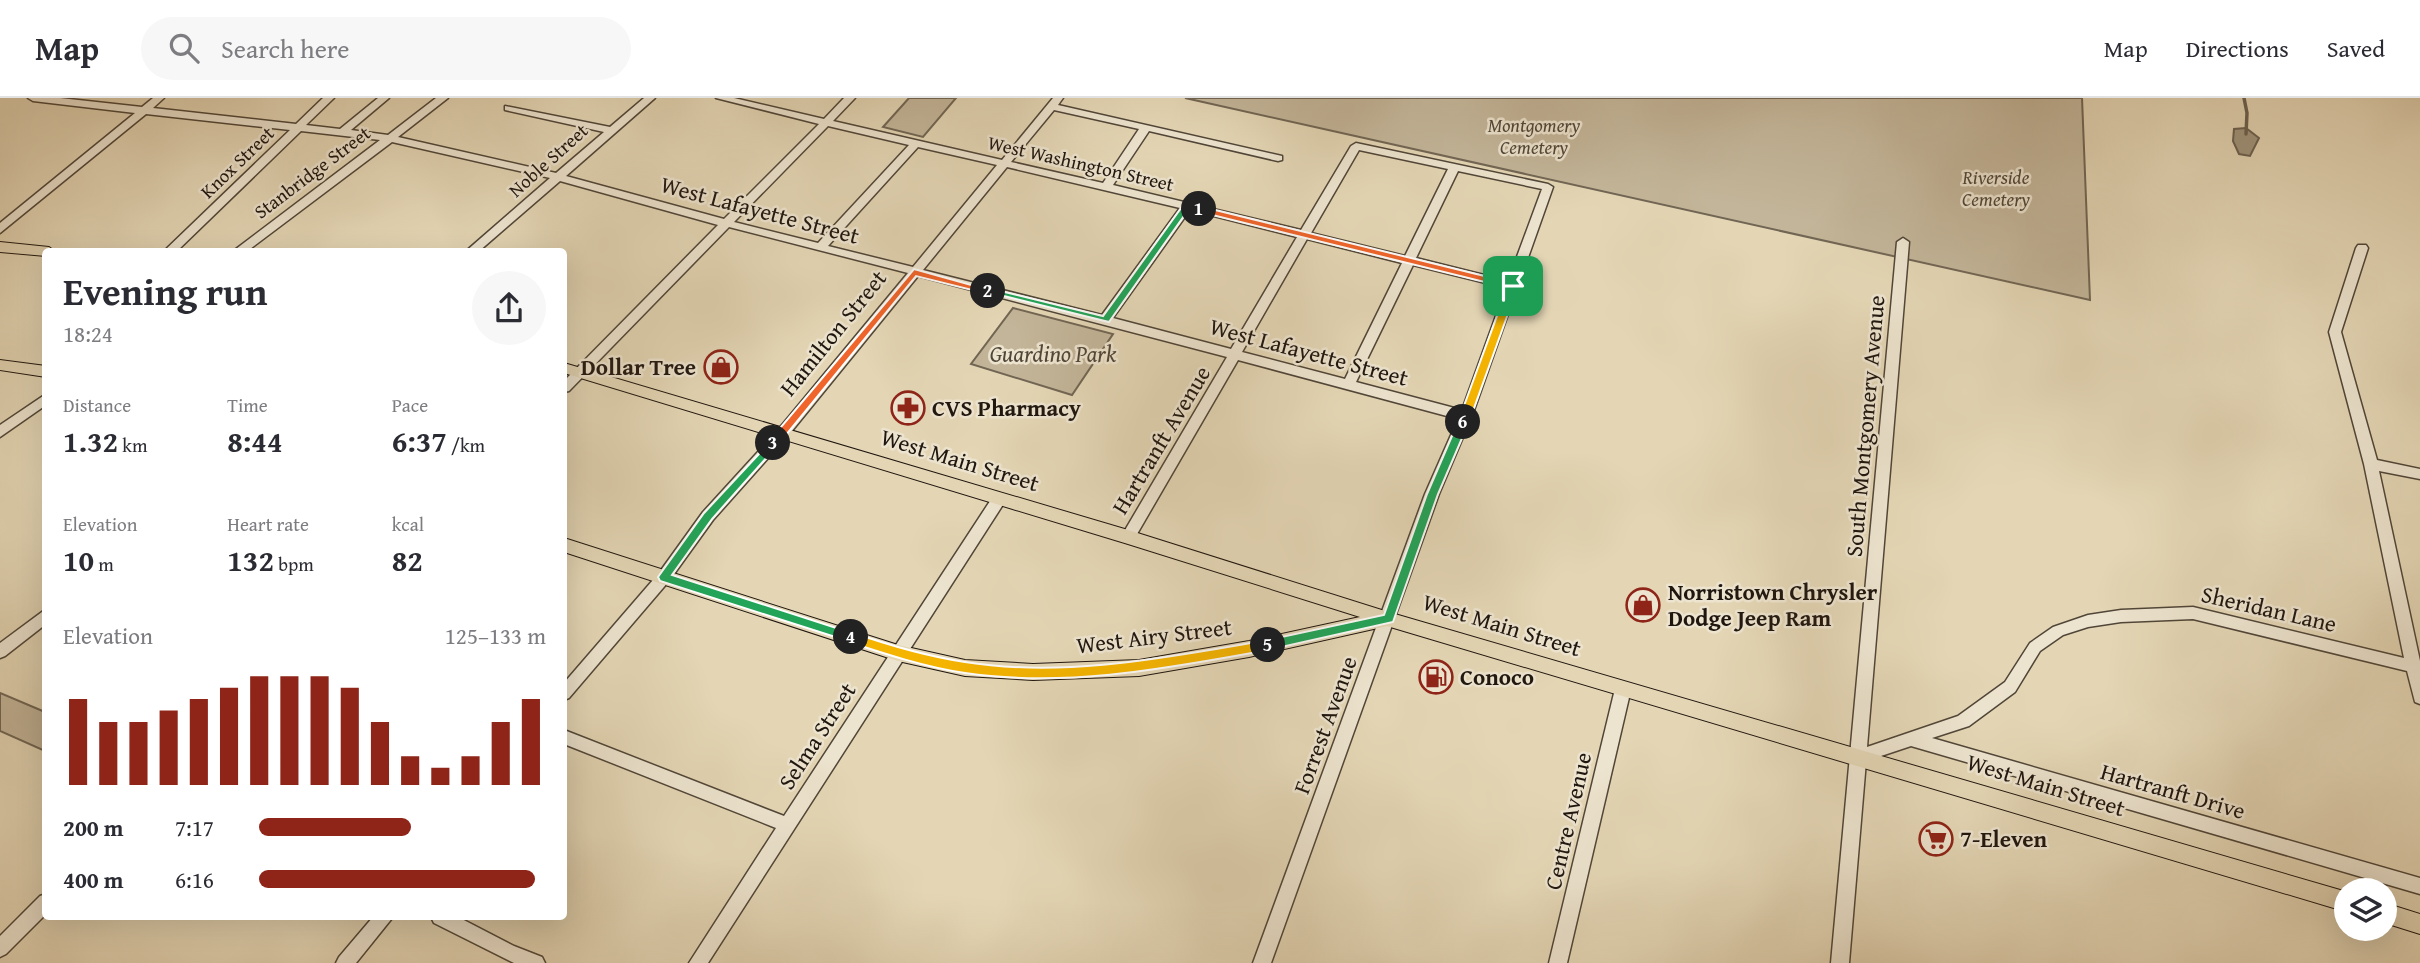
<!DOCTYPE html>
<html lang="en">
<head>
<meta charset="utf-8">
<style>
	:root { --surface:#fff; --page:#f7f7f7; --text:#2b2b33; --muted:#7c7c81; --line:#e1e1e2; --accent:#8f2418 }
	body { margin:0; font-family:"Gentium Book Plus",serif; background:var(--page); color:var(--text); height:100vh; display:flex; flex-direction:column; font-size:26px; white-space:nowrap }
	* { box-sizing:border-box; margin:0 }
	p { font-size:23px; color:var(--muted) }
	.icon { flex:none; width:38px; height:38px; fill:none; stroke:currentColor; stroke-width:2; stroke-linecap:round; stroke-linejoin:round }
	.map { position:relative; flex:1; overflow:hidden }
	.drawer { position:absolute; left:42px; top:150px; width:525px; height:672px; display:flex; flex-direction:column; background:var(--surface); border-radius:7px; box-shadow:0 7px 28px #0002 }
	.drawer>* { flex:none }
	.fabs { position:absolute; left:2334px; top:780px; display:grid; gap:14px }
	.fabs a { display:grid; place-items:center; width:63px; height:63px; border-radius:50%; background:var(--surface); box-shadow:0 7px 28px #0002; font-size:35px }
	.pin { position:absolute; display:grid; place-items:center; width:60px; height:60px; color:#fff; margin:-30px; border-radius:14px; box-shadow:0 4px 10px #0006 }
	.km { position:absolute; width:35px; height:35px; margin:-18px; border-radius:50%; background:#222; color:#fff; font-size:19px; line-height:35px; text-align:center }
	.round { display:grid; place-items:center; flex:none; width:74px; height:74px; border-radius:37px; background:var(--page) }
	.overview { display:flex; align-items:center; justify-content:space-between; height:119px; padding:0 21px }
	h1 { font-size:38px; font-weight:800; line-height:52px }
	.metrics { display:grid; grid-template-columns:repeat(3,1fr); gap:10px; height:119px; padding:7px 21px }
	.metrics div { display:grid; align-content:center }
	.metrics b { font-size:30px; font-weight:800 }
	.metrics small { font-size:19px; font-weight:400 }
	.metrics p { font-size:19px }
	.chart { height:196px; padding:14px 21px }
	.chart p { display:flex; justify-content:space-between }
	.chart svg { width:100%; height:126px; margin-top:7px; stroke:var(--accent); stroke-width:6 }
	ul { padding:0 21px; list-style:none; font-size:23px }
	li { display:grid; grid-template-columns:112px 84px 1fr; align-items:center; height:52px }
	li i { height:18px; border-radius:9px; background:var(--accent) }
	header { display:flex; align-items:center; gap:42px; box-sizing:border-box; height:98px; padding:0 35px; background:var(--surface); border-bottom:2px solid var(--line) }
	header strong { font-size:33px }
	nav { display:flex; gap:38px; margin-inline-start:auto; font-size:24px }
	.search { width:490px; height:63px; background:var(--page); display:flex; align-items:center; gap:18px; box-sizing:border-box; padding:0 24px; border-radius:38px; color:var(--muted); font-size:26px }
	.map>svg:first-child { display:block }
	.green { fill:#c3b599; stroke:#716654; stroke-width:2 }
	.water { fill:#a1957d; stroke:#6d6251; stroke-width:2 }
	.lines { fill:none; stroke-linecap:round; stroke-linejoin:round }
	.stream { stroke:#6d6251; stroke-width:3.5 }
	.minor-casing { stroke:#504638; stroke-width:3 }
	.major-casing { stroke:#1f160f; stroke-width:2 }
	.minor { fill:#ede4cf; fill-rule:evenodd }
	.major { fill:#e4d6b5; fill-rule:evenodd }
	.split-1 { fill:#f0652b; stroke:#fff; stroke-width:2 }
	.split-2 { fill:#22a559; stroke:#fff; stroke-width:2 }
	.split-3 { fill:#f0652b; stroke:#fff; stroke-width:2 }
	.split-4 { fill:#22a559; stroke:#fff; stroke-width:2 }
	.split-5 { fill:#f5b400; stroke:#fff; stroke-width:2 }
	.split-6 { fill:#22a559; stroke:#fff; stroke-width:2 }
	.split-7 { fill:#f5b400; stroke:#fff; stroke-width:2 }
	.labels { text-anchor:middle; stroke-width:5; stroke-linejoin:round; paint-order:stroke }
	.far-park-label { font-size:19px; font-style:italic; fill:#504638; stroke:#ede4cf }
	.far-street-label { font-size:19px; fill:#1f160f; stroke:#ede4cf }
	.street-label { font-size:23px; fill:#1f160f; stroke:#ede4cf }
	.park-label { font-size:23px; font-style:italic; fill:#504638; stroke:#ede4cf }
	.poi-label { font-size:23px; font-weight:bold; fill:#1f160f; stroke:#ede4cf; text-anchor:start }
</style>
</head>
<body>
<header>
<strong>Map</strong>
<div class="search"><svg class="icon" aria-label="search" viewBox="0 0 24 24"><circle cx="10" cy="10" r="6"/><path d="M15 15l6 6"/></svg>Search here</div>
<nav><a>Map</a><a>Directions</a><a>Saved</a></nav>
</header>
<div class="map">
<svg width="2420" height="865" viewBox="0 0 2420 865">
	<rect width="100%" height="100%" fill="#e4d6b5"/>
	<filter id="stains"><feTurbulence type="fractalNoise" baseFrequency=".00286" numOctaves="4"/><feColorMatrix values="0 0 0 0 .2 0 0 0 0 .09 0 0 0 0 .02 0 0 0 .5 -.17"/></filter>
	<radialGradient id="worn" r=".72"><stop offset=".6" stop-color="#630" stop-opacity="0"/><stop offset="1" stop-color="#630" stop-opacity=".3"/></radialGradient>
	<g class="green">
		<polygon points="909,0 956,0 923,39 883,29"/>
		<polygon points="1185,0 2082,0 2090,202"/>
		<polygon points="1013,210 1113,236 1072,297 971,266"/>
		<polygon points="0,595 45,614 45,653 0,633"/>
	</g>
	<polygon class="water" points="2246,30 2259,40 2250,58 2239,56 2233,43 2234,31"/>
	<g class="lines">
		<polyline class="stream" points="2244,0 2247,15 2246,36"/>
		<defs>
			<g id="minor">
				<path d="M 28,0 L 60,0 L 142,9 L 153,0 L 164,0 L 153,10 L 296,26 L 323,0 L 334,0 L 306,27 L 340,31 L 378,0 L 389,0 L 351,32 L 388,37 L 436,0 L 448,0 L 398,39 L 556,75 L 604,34 L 505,12 L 505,8 L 610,29 L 644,0 L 655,0 L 566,78 L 724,121 L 819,26 L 716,0 L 734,0 L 824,21 L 844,0 L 855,0 L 833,23 L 1002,62 L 1053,0 L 1063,0 L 1058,7 L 1282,58 L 1282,62 L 1278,63 L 1149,33 L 1113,87 L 1301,132 L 1351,48 L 1356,45 L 1548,86 L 1553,89 L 1472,318 L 1439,396 L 1271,865 L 1253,865 L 1425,396 L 1458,321 L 1238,262 L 1133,443 L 1123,443 L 1121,439 L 1227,259 L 918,178 L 787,339 L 713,422 L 669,483 L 569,600 L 564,602 L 564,585 L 659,475 L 703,414 L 777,333 L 908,175 L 729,129 L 569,293 L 564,294 L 564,283 L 718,127 L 560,83 L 478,154 L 465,154 L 550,80 L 392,44 L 246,154 L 232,154 L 380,42 L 301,33 L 176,154 L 163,154 L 290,32 L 146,16 L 0,135 L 0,125 L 135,15 L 33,3 ZM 1054,12 L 1139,31 L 1103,85 L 1011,64 ZM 828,28 L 909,47 L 818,145 L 734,124 ZM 918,49 L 997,67 L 913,169 L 828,148 ZM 1359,52 L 1448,71 L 1405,158 L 1311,135 ZM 1007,69 L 1180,110 L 1102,217 L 923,172 ZM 1458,73 L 1542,91 L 1508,183 L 1416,160 ZM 1190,112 L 1297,139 L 1231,251 L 1113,220 ZM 1307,141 L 1402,165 L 1345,281 L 1242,254 ZM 1413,167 L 1506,190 L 1462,312 L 1356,284 Z"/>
				<polygon points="1903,140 1909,144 1867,649 1958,618 2005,584 2030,545 2053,529 2088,517 2121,512 2193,509 2404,560 2364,366 2329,234 2356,150 2358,147 2366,147 2368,150 2341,234 2377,362 2420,371 2420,381 2379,373 2420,563 2420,606 2415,604 2407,573 2193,521 2121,524 2088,529 2063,537 2040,553 2015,594 1969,628 1932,640 2420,780 2420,796 1911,648 1866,663 1849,865 1831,865 1897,144"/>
				<polygon points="46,296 46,307 0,339 0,327"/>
				<polygon points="999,396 1004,397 1006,401 1004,405 708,865 689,865 776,730 564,646 564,632 784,718 994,397"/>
				<polygon points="46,511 46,526 5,558 0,560 0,545"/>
				<polygon points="1623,585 1628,586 1631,591 1567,865 1549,865 1615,591 1618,586"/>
				<polygon points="46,796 46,816 6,856 0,859 0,838 40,798"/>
				<polygon points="373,819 393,819 356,865 336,865 339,859"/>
				<polygon points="431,819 458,819 514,848 542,859 545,865 514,865 434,825"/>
			</g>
			<g id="major">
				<polygon points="0,144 49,149 56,154 46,154 46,158 0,154"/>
				<polygon points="0,262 46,268 46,279 0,272"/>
				<polygon points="564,265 1128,432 1388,514 2347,794 2347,814 1387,528 1249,559 1139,578 1033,582 965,578 898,563 564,454 564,440 898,547 965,562 1033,566 1139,562 1249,543 1360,519 1128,446 564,275"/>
				<polygon points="2385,805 2420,816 2420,836 2385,825"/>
			</g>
		</defs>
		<use href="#minor" class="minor-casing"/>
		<use href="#major" class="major-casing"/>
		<use href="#minor" class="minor"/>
		<use href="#major" class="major"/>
	</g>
	<polygon class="split-1" points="1199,108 1513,185 1518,188 1513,191 1196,113 1196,109"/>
	<polygon class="split-2" points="1184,106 1204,111 1199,114 1189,111 1109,224 984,193 988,190 1103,218"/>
	<polygon class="split-3" points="914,171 993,193 988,196 916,178 777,348 770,348 770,342"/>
	<polygon class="split-4" points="773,341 779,345 777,348 712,421 672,477 855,536 855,543 851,544 660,483 658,479 704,415"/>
	<path class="split-5" d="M 851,534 C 888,547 926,558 965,564 C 1066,580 1168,559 1268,542 L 1274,547 L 1268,552 C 1168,570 1067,590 965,575 C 925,569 885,556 846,543 L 846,536 Z"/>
	<polygon class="split-6" points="1463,320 1469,324 1438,396 1393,524 1268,552 1264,550 1262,547 1268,542 1384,517 1427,396 1458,324"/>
	<polygon class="split-7" points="1513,185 1518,188 1469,324 1463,328 1460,327 1458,324 1508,188"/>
	<defs>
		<symbol id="shop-ring" viewBox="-11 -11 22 22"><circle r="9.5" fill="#ede4cf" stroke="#8f2418" stroke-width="1.5"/><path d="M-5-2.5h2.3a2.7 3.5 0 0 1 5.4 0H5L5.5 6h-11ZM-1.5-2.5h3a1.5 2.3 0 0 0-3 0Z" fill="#8f2418"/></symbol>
		<symbol id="pharmacy-ring" viewBox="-11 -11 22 22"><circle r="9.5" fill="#ede4cf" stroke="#8f2418" stroke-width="1.5"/><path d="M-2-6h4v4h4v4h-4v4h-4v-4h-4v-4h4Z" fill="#8f2418"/></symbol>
		<symbol id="fuel-ring" viewBox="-11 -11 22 22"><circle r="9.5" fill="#ede4cf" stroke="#8f2418" stroke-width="1.5"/><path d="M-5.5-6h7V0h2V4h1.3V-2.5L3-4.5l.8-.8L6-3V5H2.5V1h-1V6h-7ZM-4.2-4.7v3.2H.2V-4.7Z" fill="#8f2418"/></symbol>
		<symbol id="supermarket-ring" viewBox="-11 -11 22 22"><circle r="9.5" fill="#ede4cf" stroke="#8f2418" stroke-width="1.5"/><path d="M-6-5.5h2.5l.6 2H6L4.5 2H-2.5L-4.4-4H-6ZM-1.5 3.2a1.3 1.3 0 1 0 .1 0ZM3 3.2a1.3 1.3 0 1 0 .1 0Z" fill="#8f2418"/></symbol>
	</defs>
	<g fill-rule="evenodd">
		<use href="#shop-ring" x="702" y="250" width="38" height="38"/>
		<use href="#pharmacy-ring" x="889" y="291" width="38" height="38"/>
		<use href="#shop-ring" x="1624" y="488" width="38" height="38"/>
		<use href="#fuel-ring" x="1417" y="560" width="38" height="38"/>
		<use href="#supermarket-ring" x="1917" y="722" width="38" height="38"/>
	</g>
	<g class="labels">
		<g class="far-park-label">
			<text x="1534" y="34">Montgomery<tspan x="1534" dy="22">Cemetery</tspan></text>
			<text x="1996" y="86">Riverside<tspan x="1996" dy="22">Cemetery</tspan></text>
		</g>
		<g class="far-street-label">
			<text transform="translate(548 62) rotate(-42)" y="7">Noble Street</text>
			<text transform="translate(237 64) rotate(-44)" y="7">Knox Street</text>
			<text transform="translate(1081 65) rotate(13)" y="7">West Washington Street</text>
			<text transform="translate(312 74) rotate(-37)" y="7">Stanbridge Street</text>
		</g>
		<g class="street-label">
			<text transform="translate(760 112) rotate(15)" y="8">West Lafayette Street</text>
			<text transform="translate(833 235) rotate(-51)" y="8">Hamilton Street</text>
			<text transform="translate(1309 254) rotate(15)" y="8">West Lafayette Street</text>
			<text transform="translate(1865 328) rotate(-85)" y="8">South Montgomery Avenue</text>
			<text transform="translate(1161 342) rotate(-59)" y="8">Hartranft Avenue</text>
			<text transform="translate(960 362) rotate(17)" y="8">West Main Street</text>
			<text transform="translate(2269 511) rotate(13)" y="8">Sheridan Lane</text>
			<text transform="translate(1502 527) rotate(17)" y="8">West Main Street</text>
			<text transform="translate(1154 538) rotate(-7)" y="8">West Airy Street</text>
			<text transform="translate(1325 627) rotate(-70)" y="8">Forrest Avenue</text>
			<text transform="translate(817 638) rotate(-57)" y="8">Selma Street</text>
			<text transform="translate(2046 687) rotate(17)" y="8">West Main Street</text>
			<text transform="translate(2173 693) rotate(16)" y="8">Hartranft Drive</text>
			<text transform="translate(1568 723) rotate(-77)" y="8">Centre Avenue</text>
		</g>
		<g class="park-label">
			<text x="1053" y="264">Guardino Park</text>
		</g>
		<g class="poi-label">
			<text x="696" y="277" text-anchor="end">Dollar Tree</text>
			<text x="932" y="318">CVS Pharmacy</text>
			<text x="1668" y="502">Norristown Chrysler<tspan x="1668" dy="26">Dodge Jeep Ram</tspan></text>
			<text x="1460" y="587">Conoco</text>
			<text x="1960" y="749">7-Eleven</text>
		</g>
	</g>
	<rect width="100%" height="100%" filter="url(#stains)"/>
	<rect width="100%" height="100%" fill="url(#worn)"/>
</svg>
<div class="fabs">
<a><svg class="icon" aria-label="layers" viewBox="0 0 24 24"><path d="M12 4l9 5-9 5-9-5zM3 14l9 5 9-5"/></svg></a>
</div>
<div class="pin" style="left:1513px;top:188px;background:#1e9e55"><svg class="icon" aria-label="arrive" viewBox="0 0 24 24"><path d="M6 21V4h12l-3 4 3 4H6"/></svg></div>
<b class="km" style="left:1199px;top:111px">1</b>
<b class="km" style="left:988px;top:193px">2</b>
<b class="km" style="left:773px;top:345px">3</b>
<b class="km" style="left:851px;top:539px">4</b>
<b class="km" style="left:1268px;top:547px">5</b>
<b class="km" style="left:1463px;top:324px">6</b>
<section class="drawer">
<div class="overview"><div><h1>Evening run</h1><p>18:24</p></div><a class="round"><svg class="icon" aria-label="share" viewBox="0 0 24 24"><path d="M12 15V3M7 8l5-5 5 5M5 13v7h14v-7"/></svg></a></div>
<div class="metrics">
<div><p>Distance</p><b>1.32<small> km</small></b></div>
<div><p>Time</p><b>8:44</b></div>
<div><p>Pace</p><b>6:37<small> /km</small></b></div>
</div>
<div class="metrics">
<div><p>Elevation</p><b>10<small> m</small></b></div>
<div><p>Heart rate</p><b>132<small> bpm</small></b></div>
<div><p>kcal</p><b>82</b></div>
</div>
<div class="chart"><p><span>Elevation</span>125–133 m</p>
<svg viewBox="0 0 160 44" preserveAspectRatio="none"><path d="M5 44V14M15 44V22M25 44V22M35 44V18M45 44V14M55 44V10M65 44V6M75 44V6M85 44V6M95 44V10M105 44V22M115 44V34M125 44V38M135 44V34M145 44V22M155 44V14"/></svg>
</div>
<ul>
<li><b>200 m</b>7:17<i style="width:53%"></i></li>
<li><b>400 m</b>6:16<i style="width:96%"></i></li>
</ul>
</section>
</div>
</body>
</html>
